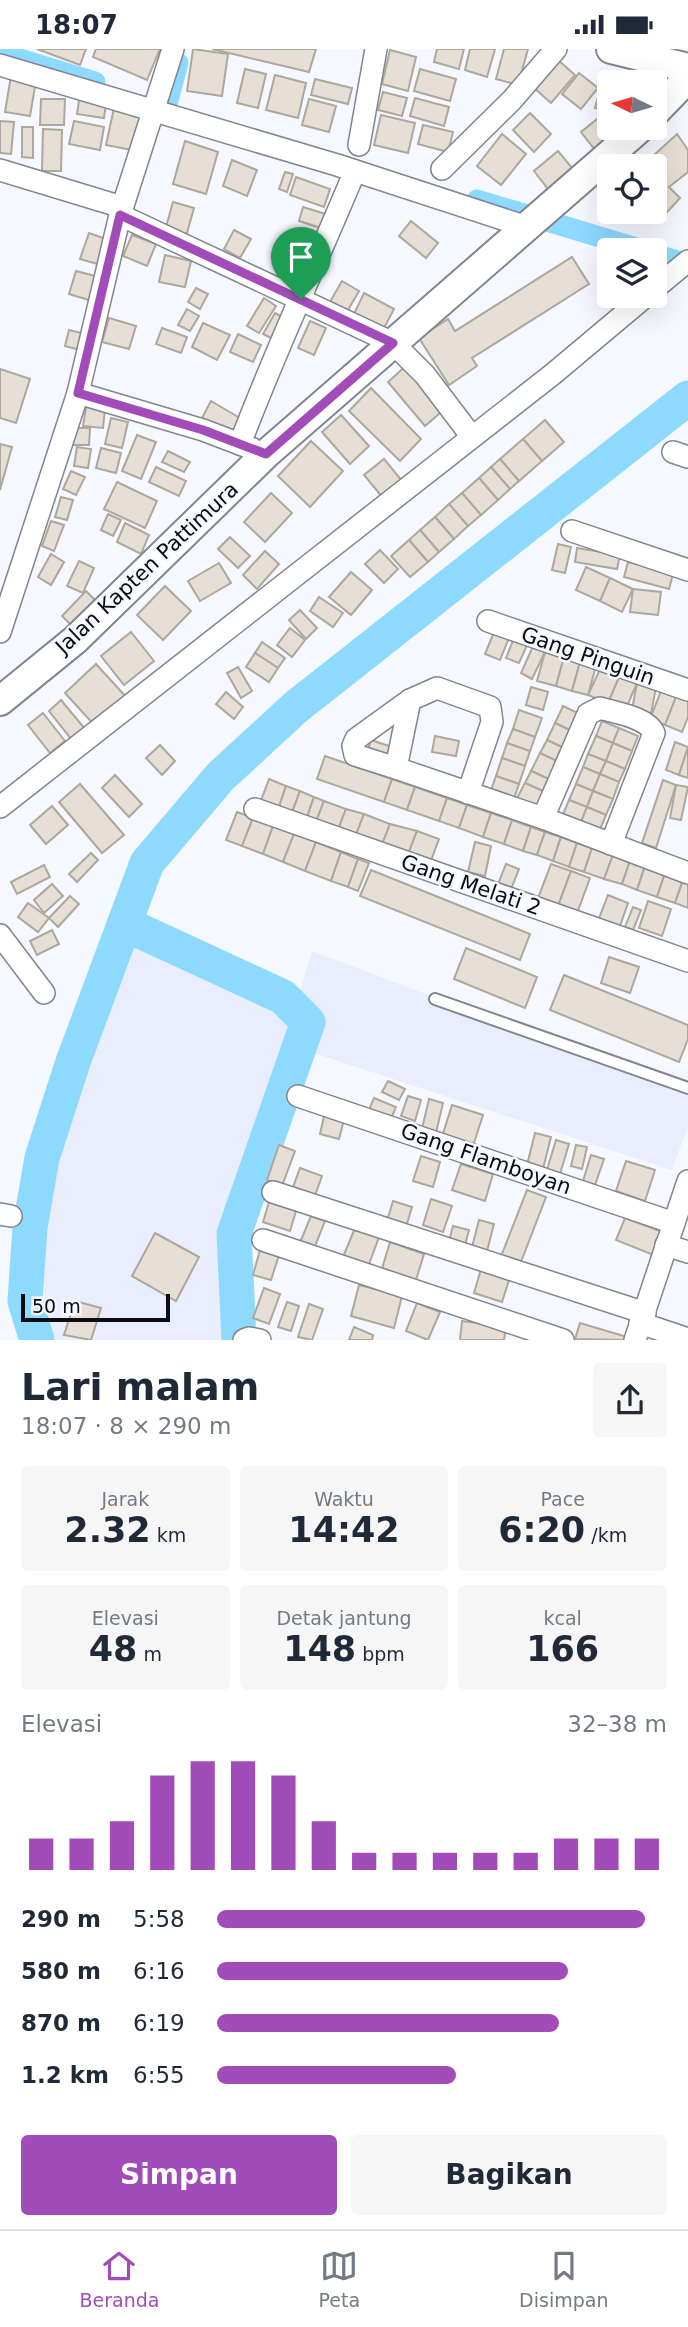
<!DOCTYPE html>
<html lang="id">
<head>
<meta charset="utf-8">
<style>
	:root { --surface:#fff; --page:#f6f6f7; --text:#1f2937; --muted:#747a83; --line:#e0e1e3; --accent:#a24cb9 }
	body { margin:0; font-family:"DejaVu Sans",sans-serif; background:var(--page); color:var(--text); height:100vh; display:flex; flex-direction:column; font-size:26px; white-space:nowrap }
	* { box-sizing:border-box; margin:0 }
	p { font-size:23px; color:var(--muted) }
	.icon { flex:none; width:38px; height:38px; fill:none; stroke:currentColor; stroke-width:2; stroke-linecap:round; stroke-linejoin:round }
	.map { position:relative; height:1291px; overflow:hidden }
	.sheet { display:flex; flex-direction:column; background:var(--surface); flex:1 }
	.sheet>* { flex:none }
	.needle { width:46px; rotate:275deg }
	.controls { position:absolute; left:597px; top:21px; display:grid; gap:14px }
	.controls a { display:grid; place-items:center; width:70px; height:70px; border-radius:7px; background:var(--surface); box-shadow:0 7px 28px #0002; font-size:35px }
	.scale { position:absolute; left:21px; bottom:18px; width:149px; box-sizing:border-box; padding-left:7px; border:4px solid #0a0c0f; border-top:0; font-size:19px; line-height:24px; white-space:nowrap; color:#0a0c0f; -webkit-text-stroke:5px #f5f8ff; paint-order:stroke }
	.pin { position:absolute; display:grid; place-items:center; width:60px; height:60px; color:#fff; margin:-72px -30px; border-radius:50% 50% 50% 0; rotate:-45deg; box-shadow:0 0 7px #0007 }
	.pin .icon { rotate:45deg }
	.round { display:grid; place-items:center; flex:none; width:74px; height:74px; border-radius:7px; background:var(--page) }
	.head { display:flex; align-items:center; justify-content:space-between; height:119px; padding:0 21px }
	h1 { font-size:38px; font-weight:600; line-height:52px }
	.stats { display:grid; grid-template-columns:repeat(3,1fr); gap:10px; height:119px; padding:7px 21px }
	.stats div { display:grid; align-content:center; border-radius:7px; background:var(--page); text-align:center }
	.stats b { font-size:35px; font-weight:600 }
	.stats small { font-size:19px; font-weight:400 }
	.stats p { font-size:19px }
	.chart { height:196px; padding:14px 21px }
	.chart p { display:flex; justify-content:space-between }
	.chart svg { width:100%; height:126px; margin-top:7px; stroke:var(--accent); stroke-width:6 }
	.cta { display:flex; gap:14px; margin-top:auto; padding:14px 21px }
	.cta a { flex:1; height:80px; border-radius:7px; background:var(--accent); color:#fff; font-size:28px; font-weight:600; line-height:80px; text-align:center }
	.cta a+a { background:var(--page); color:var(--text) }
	ul { padding:0 21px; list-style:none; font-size:23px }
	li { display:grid; grid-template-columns:112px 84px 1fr; align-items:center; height:52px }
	li i { height:18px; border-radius:9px; background:var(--accent) }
	.status { display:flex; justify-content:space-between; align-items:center; height:49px; padding:0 35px; background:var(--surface); direction:ltr }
	.status svg { height:19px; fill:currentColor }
	.dock { display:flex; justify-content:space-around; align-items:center; height:98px; border-top:2px solid var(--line); background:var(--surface); font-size:19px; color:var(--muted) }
	.dock a { display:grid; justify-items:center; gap:4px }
	.dock .selected { color:var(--accent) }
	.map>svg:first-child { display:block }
	.built { fill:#e8eefd }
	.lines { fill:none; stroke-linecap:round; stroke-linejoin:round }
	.canal { stroke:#8edaff; stroke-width:21 }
	.river { stroke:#8edaff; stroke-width:35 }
	.building { fill:#e7dfd5; stroke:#aea79d; stroke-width:2 }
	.lane-casing { stroke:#81858f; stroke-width:14 }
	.street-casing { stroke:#81858f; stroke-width:24 }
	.secondary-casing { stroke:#81858f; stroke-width:32 }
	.lane { stroke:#fff; stroke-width:10 }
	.street { stroke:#fff; stroke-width:21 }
	.secondary { stroke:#fff; stroke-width:28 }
	.route-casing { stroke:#fff; stroke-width:14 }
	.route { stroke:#a24cb9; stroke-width:9 }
	.labels { text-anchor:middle; stroke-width:5; stroke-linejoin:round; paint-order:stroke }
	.street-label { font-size:21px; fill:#0a0c0f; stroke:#f5f8ff }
</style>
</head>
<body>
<div class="status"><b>18:07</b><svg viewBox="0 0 49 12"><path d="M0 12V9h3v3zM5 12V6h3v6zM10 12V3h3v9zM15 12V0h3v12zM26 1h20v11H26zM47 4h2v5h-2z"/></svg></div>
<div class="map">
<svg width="688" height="1291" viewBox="0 0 688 1291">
	<rect width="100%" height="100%" fill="#f5f8ff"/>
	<polygon class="built" points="132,876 293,966 312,902 688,1044 688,1077 672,1121 289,996 240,1118 221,1203 234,1227 236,1285 253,1291 45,1291 43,1148 84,1028"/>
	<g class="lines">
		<g class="canal">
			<polyline points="0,4 95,33"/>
			<polyline points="167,55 178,14"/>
			<polyline points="477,151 643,201"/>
			<polyline points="654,205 688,215"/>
		</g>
		<g class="river">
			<polyline points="125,875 283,948 308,973 234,1185 239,1291"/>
			<polyline points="37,1291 25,1252 30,1178 42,1109 73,1013 147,814 220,728 296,658 688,349"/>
		</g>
	</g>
	<g class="building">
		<polygon points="37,0 86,0 80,16"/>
		<polygon points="96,0 160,0 147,31 93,8"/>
		<polygon points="193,0 228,5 222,47 187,42"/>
		<polygon points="212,0 316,0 309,23"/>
		<polygon points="437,0 464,0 459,20 434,13"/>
		<polygon points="470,0 495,0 487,28 465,21"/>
		<polygon points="504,0 528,0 518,36 496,30"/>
		<polygon points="390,1 416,8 408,42 382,35"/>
		<polygon points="556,9 575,26 551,54 532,37"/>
		<polygon points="245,20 266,25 258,59 237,54"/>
		<polygon points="420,20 456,30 450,52 414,42"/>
		<polygon points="579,24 598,39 581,60 562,45"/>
		<polygon points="275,26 306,34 298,69 266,61"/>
		<polygon points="11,27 36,32 30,67 5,63"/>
		<polygon points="315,30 352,39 348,55 311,46"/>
		<polygon points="603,30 614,33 609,33 609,62 595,59"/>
		<polygon points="383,43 407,49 402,67 378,61"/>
		<polygon points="415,49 449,58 444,77 410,67"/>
		<polygon points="41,50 65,50 64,76 40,76"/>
		<polygon points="309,50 336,57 329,83 302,76"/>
		<polygon points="79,51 106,55 104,69 77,65"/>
		<polygon points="114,59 141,65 132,101 106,96"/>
		<polygon points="530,64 551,85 534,103 513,81"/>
		<polygon points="381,66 415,74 408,104 374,96"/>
		<polygon points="602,66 609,79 616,85 595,101 581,83"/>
		<polygon points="0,72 14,73 11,105 0,104"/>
		<polygon points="74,72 104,78 100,101 69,95"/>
		<polygon points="423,76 453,83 448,103 418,95"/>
		<polygon points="22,78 33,78 33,109 22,108"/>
		<polygon points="43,80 62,81 61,122 42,122"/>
		<polygon points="502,85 526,105 501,136 477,117"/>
		<polygon points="677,85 688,101 688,123 669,138 680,149 660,171 651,163 654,163 654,117 642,117"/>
		<polygon points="185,92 218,103 206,145 173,135"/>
		<polygon points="558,102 573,120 548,140 534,122"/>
		<polygon points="232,111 257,121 247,147 223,137"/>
		<polygon points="285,123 293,125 287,143 279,140"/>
		<polygon points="296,128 330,140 324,158 290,146"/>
		<polygon points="173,153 194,159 185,191 164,185"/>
		<polygon points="303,158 332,167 327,181 299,172"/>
		<polygon points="411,172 438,194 426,209 399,187"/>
		<polygon points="234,181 251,190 240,209 224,200"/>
		<polygon points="89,184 109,191 101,216 80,210"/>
		<polygon points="132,186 156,195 147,217 123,207"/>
		<polygon points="292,205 314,214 309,228 286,219"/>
		<polygon points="165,206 191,212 185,238 159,233"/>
		<polygon points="572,208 589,235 472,309 477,317 449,336 419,289 448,270 455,282"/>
		<polygon points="281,220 305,234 299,246 274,232"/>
		<polygon points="76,222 99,228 92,252 69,245"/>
		<polygon points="342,232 359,242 344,268 327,258"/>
		<polygon points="196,239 208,245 200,260 188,253"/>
		<polygon points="364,244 394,260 382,283 353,267"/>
		<polygon points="264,249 276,257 259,284 247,277"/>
		<polygon points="187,260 199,267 190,282 178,276"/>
		<polygon points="275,264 288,271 277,292 263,285"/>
		<polygon points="109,269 136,277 129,300 102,293"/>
		<polygon points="310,272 326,279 314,306 298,299"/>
		<polygon points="203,274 230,286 217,311 192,298"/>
		<polygon points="162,279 187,288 181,304 156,295"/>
		<polygon points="69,281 85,285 80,301 65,297"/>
		<polygon points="238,285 261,296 253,313 230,303"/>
		<polygon points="409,314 447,358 425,377 388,333"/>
		<polygon points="0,320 30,330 16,374 0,369"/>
		<polygon points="371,339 421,390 400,412 349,362"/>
		<polygon points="211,352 245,372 236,388 202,369"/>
		<polygon points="86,358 105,360 103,379 83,377"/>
		<polygon points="341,366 369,397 350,415 322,383"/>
		<polygon points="111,369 128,373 122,399 105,395"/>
		<polygon points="545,371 564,393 542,412 523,390"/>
		<polygon points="74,379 90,379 89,396 73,396"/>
		<polygon points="137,386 156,393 141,430 122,422"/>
		<polygon points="523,390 542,412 519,432 500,410"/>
		<polygon points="311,392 343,422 310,458 278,427"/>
		<polygon points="0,395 12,398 0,441"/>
		<polygon points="77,398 91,400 88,419 74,417"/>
		<polygon points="101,399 121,404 116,424 96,419"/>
		<polygon points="168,402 190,413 184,423 162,413"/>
		<polygon points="384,410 403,433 383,449 364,426"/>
		<polygon points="500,410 519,432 510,440 491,418"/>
		<polygon points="156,418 186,432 179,447 149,433"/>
		<polygon points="491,418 510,440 498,451 479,429"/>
		<polygon points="71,422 85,428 76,446 63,440"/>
		<polygon points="479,429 498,451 481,466 462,444"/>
		<polygon points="117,433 157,452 145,479 104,460"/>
		<polygon points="271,444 292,464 265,493 244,473"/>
		<polygon points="462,444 481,466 468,477 449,455"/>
		<polygon points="61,448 73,451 67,471 55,468"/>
		<polygon points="449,455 468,477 454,490 435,468"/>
		<polygon points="108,465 121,471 113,487 101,481"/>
		<polygon points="435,468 454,490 439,503 420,481"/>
		<polygon points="51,472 64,476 54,502 42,497"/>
		<polygon points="125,474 149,486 141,505 117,493"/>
		<polygon points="420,481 439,503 428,513 409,491"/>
		<polygon points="230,488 250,507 238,519 218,500"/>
		<polygon points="409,491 428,513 410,528 391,507"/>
		<polygon points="558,495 571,498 565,524 552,521"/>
		<polygon points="577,499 620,506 617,520 575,513"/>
		<polygon points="380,501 398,520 384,534 365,515"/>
		<polygon points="265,502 279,515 257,540 243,526"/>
		<polygon points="51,505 64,513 51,536 38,528"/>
		<polygon points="79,512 94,519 83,544 67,537"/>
		<polygon points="628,513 673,525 669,540 624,528"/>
		<polygon points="219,514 231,534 200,552 188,532"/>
		<polygon points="586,518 610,529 600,552 576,541"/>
		<polygon points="351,523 372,541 351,566 329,548"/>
		<polygon points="610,529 633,540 622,563 600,552"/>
		<polygon points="165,537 191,562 163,591 137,566"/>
		<polygon points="633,540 661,543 658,566 630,563"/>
		<polygon points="86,542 100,556 75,580 62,567"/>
		<polygon points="319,548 343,564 333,578 310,562"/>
		<polygon points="300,561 317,579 306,590 289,571"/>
		<polygon points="290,579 305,591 292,608 277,596"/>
		<polygon points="131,583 154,612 124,636 101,607"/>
		<polygon points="494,583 509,589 500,611 485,605"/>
		<polygon points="514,589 528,594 519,614 506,609"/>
		<polygon points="262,593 285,609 278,619 255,604"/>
		<polygon points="533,597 545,603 532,630 521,624"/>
		<polygon points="545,603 564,608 556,637 537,632"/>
		<polygon points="255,604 278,619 269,633 246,618"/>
		<polygon points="564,608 580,613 572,642 556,637"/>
		<polygon points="580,613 596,617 588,646 572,642"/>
		<polygon points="96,615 128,650 97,679 65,644"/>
		<polygon points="238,618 252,642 241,649 227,624"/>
		<polygon points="601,618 620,626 608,654 588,646"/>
		<polygon points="620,626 637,634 625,662 608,654"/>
		<polygon points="637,634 656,638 650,670 631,666"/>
		<polygon points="663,637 678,643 665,676 650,670"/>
		<polygon points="531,638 548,643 543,661 526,656"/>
		<polygon points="226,643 243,658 234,670 216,655"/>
		<polygon points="678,643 688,647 688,668 682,683 665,676"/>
		<polygon points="61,651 85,680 72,691 49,662"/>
		<polygon points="563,657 582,666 574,683 555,674"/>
		<polygon points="519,661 542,669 535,688 513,680"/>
		<polygon points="43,664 65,692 50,704 28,676"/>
		<polygon points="602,672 619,679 613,694 596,687"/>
		<polygon points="555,674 574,683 566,700 547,691"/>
		<polygon points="619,679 638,687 632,702 613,694"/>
		<polygon points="513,680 535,688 530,702 507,694"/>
		<polygon points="435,687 459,692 456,707 432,703"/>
		<polygon points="596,687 613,694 606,712 588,705"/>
		<polygon points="371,691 395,699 390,714 366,707"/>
		<polygon points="547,691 566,700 559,713 540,704"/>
		<polygon points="675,693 688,698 679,726 666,721"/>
		<polygon points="507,694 530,702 525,717 502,709"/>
		<polygon points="613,694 632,702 625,720 606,712"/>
		<polygon points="160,696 175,712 162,726 146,709"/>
		<polygon points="688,698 688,729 679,726"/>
		<polygon points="540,704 559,713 551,731 531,722"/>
		<polygon points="588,705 606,712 600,725 583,718"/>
		<polygon points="325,707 392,730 384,753 317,730"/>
		<polygon points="502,709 525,717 519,735 496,727"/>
		<polygon points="606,712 625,720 619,733 600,725"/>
		<polygon points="583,718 600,725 593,742 576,735"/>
		<polygon points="531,722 551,731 545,743 525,734"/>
		<polygon points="600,725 619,733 613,750 593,742"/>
		<polygon points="115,726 142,755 129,768 102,739"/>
		<polygon points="496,727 519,735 512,755 489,747"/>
		<polygon points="269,730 286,737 277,764 259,757"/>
		<polygon points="392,730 415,738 407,761 384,753"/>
		<polygon points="663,731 676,736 656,799 642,794"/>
		<polygon points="525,734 545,743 536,761 516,751"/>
		<polygon points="80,735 124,786 102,804 59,753"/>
		<polygon points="576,735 593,742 587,758 569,751"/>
		<polygon points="676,736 688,738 681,771 670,769"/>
		<polygon points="286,737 300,742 290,769 277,764"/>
		<polygon points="415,738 447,749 439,772 407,761"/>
		<polygon points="300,742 314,748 305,774 290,769"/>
		<polygon points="593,742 613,750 606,766 587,758"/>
		<polygon points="314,748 324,752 314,778 305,774"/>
		<polygon points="447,749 467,756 459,779 439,772"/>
		<polygon points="569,751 587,758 579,778 561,770"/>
		<polygon points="324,752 346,760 336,786 314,778"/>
		<polygon points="467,756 491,764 483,788 459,779"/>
		<polygon points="52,757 68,776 46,795 30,776"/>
		<polygon points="587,758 606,766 598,785 579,778"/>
		<polygon points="346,760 364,765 354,791 336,786"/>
		<polygon points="237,763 253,769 242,797 226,791"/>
		<polygon points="491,764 512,771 504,795 483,788"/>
		<polygon points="364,765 390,775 380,801 354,791"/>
		<polygon points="253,769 273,777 263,805 242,797"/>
		<polygon points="512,771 531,778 523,802 504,795"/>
		<polygon points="390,775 417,782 407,808 380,801"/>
		<polygon points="273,777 294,785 283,813 263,805"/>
		<polygon points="531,778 545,783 537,806 523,802"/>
		<polygon points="417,782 439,790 429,817 407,808"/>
		<polygon points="545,783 561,788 553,812 537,806"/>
		<polygon points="294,785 316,793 305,822 283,813"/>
		<polygon points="561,788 577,794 569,818 553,812"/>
		<polygon points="316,793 341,803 331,832 305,822"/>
		<polygon points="475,793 491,797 485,827 468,823"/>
		<polygon points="577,794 592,799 584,823 569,818"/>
		<polygon points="592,799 613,806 604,830 584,823"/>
		<polygon points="341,803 358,810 348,838 331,832"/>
		<polygon points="91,804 98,811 77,833 69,825"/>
		<polygon points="613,806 630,812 622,835 604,830"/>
		<polygon points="358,810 369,814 358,842 348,838"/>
		<polygon points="630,812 645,817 637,841 622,835"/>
		<polygon points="506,815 519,820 509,845 496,840"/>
		<polygon points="551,815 571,822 557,860 537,852"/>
		<polygon points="44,816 50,828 17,845 11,833"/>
		<polygon points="645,817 665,824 657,848 637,841"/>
		<polygon points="371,821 530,885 520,911 360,847"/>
		<polygon points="571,822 590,829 576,867 557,860"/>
		<polygon points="665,824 683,831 675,854 657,848"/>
		<polygon points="683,831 688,832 688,859 675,854"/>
		<polygon points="52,835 63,847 44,864 34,851"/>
		<polygon points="608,846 628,854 619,880 598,872"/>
		<polygon points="70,847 79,855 58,878 49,869"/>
		<polygon points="648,852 671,860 662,887 639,879"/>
		<polygon points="28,854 49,869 38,883 18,868"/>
		<polygon points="633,858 641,861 633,881 625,878"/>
		<polygon points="52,881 59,895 37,906 30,892"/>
		<polygon points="466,899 537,928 525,959 454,930"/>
		<polygon points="609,908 639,918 630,944 601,934"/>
		<polygon points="564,926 688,976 688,990 679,1013 550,961"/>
		<polygon points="388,1032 405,1040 399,1051 382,1043"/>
		<polygon points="408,1047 421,1051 415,1072 401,1067"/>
		<polygon points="374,1049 396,1058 390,1072 368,1063"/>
		<polygon points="429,1050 443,1054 435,1088 421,1084"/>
		<polygon points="452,1056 483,1066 472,1100 441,1091"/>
		<polygon points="325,1063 345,1067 339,1090 320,1085"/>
		<polygon points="535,1084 551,1088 543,1120 527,1116"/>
		<polygon points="556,1091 569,1095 559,1128 546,1124"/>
		<polygon points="279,1096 295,1102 282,1137 267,1131"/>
		<polygon points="576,1096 587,1098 582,1120 571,1117"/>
		<polygon points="591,1106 604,1110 594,1139 582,1135"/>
		<polygon points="421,1107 440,1113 433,1138 413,1132"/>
		<polygon points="626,1112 655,1121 645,1152 616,1142"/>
		<polygon points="461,1115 493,1125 485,1152 452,1141"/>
		<polygon points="300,1119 322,1127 314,1149 292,1141"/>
		<polygon points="527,1141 546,1148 519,1218 500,1210"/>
		<polygon points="431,1150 452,1157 443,1183 423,1176"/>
		<polygon points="393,1152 412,1158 406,1178 387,1172"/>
		<polygon points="269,1153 296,1162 290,1182 263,1173"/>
		<polygon points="311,1167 325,1172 313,1202 299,1196"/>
		<polygon points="625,1169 665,1184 656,1207 616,1191"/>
		<polygon points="479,1171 494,1175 487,1202 472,1198"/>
		<polygon points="453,1177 469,1181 465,1196 449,1192"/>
		<polygon points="355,1179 379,1188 368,1218 343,1208"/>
		<polygon points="155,1184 199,1208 176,1252 132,1227"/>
		<polygon points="390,1193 424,1205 415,1234 381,1223"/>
		<polygon points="260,1201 279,1206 271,1231 253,1226"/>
		<polygon points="481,1220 510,1228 502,1253 474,1244"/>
		<polygon points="359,1236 402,1247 394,1279 351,1267"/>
		<polygon points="264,1239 280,1245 269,1275 253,1269"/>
		<polygon points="75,1252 101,1259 91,1291 64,1286"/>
		<polygon points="287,1253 299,1257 291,1282 278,1278"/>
		<polygon points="417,1254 440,1263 428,1291 406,1282"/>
		<polygon points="309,1255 323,1260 312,1291 298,1288"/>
		<polygon points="462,1272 506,1278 504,1291 460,1291"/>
		<polygon points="580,1274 627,1288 626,1291 575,1290"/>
		<polygon points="354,1278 373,1286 372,1291 349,1291"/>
	</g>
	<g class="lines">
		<defs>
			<polyline id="lane" points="435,950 688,1039"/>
			<g id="street">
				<polyline points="0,16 337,116 527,178"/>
				<polyline points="359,96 376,0"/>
				<polyline points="442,120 512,51 556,0"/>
				<polyline points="0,121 122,158"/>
				<polyline points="120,166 393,294 425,326 472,388"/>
				<polyline points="654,240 688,212"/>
				<polyline points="78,344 203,381 253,400"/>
				<path d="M 240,395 C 275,302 317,213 355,122"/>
				<polyline points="673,403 688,408"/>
				<polyline points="572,482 688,521"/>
				<polyline points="488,572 688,641"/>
				<polyline points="0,583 78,344 120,166 173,0"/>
				<polyline points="396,719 355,706 353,697 356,690 410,651"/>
				<polyline points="468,744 492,673 490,658 437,639 410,651 396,719 543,769 688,824"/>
				<polyline points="0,758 553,325 646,247"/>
				<polyline points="255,760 688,912"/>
				<path d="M 543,769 L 588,665 L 600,659 C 616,664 647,668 654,684 L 611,795"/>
				<polyline points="0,886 44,944"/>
				<polyline points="298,1047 674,1174"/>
				<polyline points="273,1143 645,1264"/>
				<polyline points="0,1165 11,1167"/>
				<polyline points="263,1191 563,1291"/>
				<polyline points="666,1196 688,1203"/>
				<polyline points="640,1274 688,1290"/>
				<polyline points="244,1291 249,1289 260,1291"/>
				<polyline points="635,1291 688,1132"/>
			</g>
			<g id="secondary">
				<polyline points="611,0 688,19"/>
				<polyline points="654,64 688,29"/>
				<polyline points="0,652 75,591 266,405 640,79"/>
			</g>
		</defs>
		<use href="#lane" class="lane-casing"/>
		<use href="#street" class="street-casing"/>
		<use href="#secondary" class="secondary-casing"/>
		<use href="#lane" class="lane"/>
		<use href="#street" class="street"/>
		<use href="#secondary" class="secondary"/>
	</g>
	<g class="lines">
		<defs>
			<polygon id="route" points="120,166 393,294 266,405 203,381 78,344"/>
		</defs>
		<use href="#route" class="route-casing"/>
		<use href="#route" class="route"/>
	</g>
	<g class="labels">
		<g class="street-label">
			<text transform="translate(147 519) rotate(-43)" y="7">Jalan Kapten Pattimura</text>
			<text transform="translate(588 607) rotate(19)" y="7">Gang Pinguin</text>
			<text transform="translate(471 836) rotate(19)" y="7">Gang Melati 2</text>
			<text transform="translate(486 1110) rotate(19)" y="7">Gang Flamboyan</text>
		</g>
	</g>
</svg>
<div class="controls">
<a><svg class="needle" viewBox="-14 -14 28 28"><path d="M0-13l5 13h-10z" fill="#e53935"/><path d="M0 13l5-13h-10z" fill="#747a83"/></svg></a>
<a><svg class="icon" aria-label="locate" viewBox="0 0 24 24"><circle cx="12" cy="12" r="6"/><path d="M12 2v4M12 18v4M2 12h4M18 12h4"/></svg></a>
<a><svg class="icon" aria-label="layers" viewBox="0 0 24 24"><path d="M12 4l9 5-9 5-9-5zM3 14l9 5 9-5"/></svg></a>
</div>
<div class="scale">50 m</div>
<div class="pin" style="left:301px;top:250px;background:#1e9e55"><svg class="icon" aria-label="arrive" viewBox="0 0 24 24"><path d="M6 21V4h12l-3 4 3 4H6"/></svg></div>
</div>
<section class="sheet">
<div class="head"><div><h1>Lari malam</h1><p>18:07 · 8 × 290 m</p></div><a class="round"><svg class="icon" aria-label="share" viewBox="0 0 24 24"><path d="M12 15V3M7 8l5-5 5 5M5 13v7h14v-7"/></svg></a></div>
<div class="stats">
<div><p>Jarak</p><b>2.32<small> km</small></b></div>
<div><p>Waktu</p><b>14:42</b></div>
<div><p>Pace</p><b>6:20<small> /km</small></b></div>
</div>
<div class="stats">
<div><p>Elevasi</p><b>48<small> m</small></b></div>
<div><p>Detak jantung</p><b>148<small> bpm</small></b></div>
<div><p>kcal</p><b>166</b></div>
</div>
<div class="chart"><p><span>Elevasi</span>32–38 m</p>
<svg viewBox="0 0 160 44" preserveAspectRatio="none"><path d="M5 44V33M15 44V33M25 44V27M35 44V11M45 44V6M55 44V6M65 44V11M75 44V27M85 44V38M95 44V38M105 44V38M115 44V38M125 44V38M135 44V33M145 44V33M155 44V33"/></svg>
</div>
<ul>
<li><b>290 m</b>5:58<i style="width:95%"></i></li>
<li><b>580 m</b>6:16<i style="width:78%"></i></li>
<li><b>870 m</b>6:19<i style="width:76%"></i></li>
<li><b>1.2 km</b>6:55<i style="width:53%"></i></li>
</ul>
<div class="cta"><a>Simpan</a><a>Bagikan</a></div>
</section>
<nav class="dock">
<a class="selected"><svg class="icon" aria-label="home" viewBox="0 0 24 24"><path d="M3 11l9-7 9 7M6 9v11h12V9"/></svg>Beranda</a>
<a><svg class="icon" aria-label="map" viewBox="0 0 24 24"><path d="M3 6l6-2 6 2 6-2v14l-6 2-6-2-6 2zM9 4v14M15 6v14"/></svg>Peta</a>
<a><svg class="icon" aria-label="saved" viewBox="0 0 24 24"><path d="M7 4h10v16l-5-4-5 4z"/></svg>Disimpan</a>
</nav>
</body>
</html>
